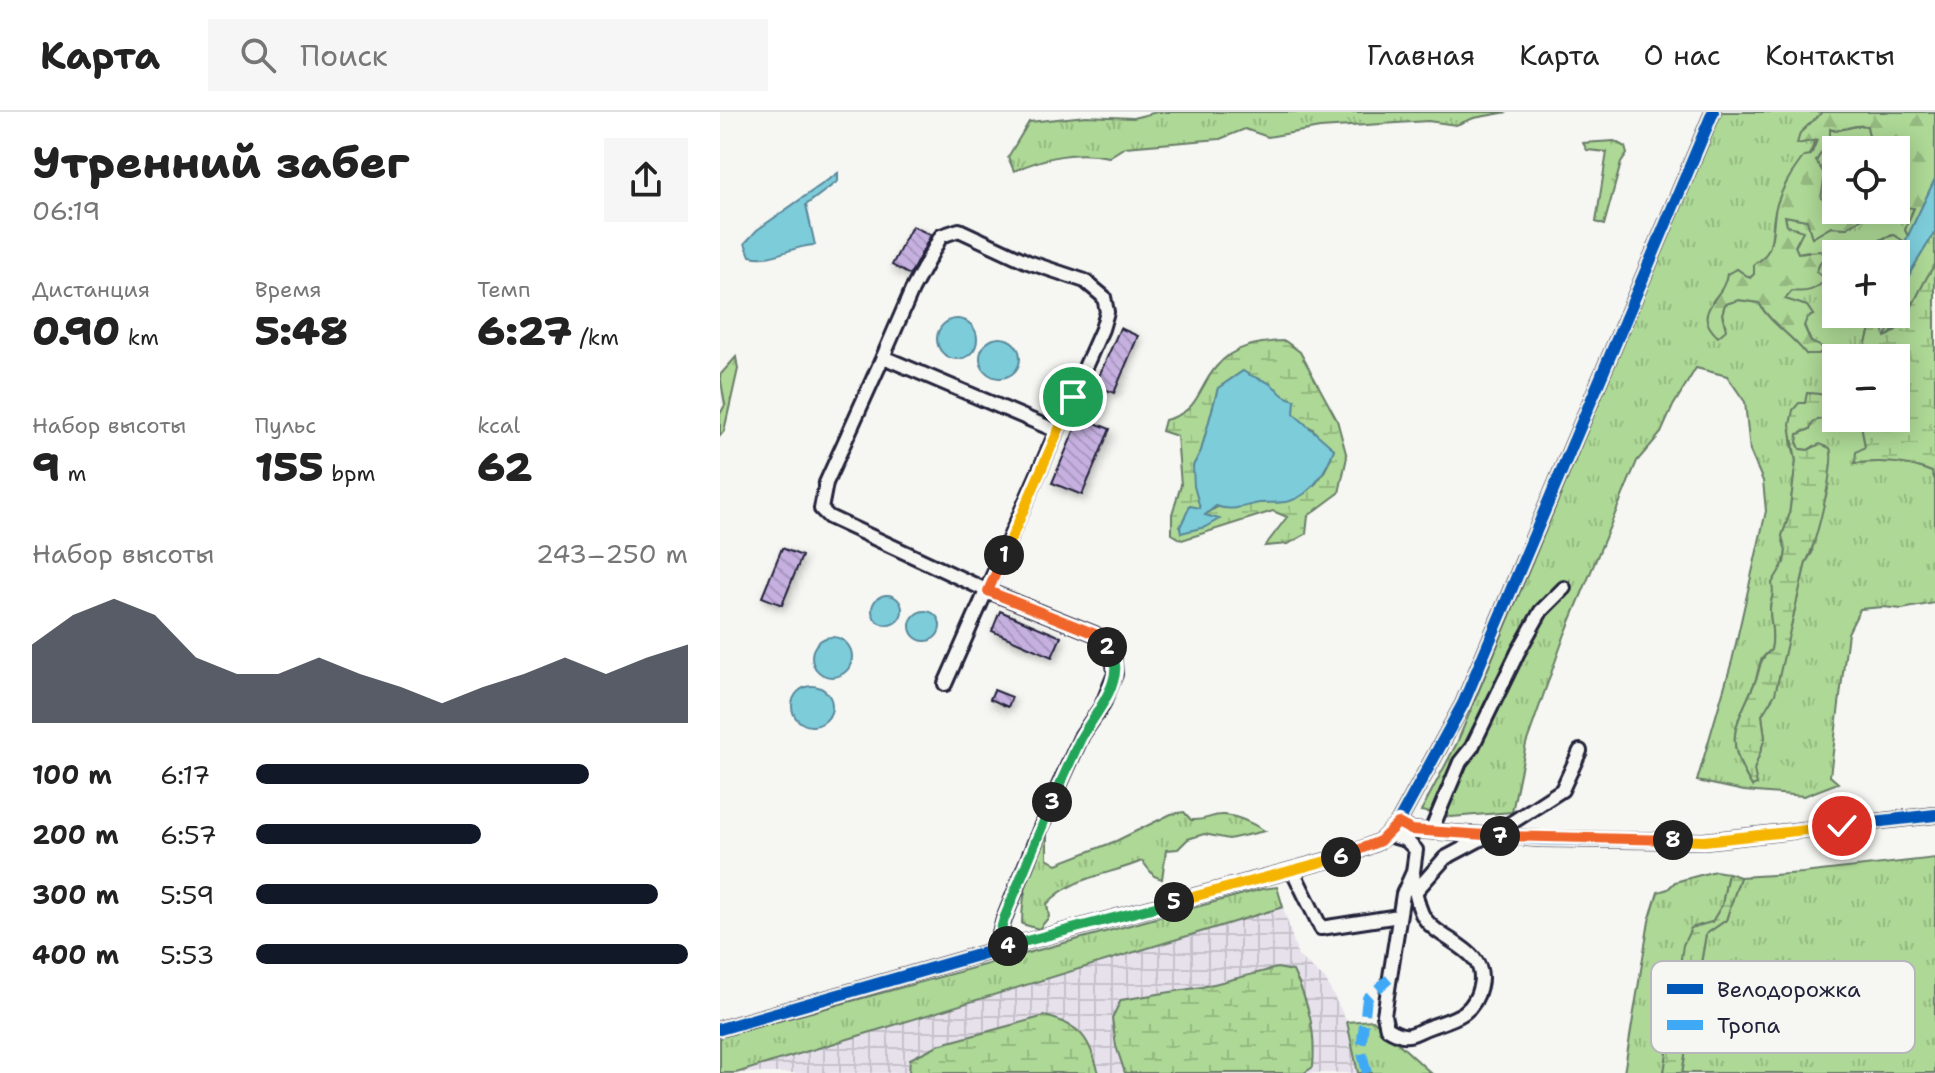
<!DOCTYPE html>
<html lang="ru">
<head>
<meta charset="utf-8">
<style>
	:root { --surface:#fff; --page:#f6f6f6; --text:#222; --muted:#767676; --line:#e0e0e0; --accent:#111827 }
	body { margin:0; font-family:"Shantell Sans",sans-serif; background:var(--page); color:var(--text); height:100vh; display:flex; flex-direction:column; font-size:30px; white-space:nowrap }
	* { box-sizing:border-box; margin:0 }
	p { font-size:26px; color:var(--muted) }
	.icon { flex:none; width:44px; height:44px; fill:none; stroke:currentColor; stroke-width:2; stroke-linecap:round; stroke-linejoin:round }
	.map { position:relative; flex:1; overflow:hidden }
	.panel { display:flex; flex-direction:column; background:var(--surface); width:720px }
	.panel>* { flex:none }
	.controls { position:absolute; left:1102px; top:24px; display:grid; gap:16px }
	.controls a { display:grid; place-items:center; width:88px; height:88px; border-radius:0px; background:var(--surface); box-shadow:0 4px 20px #0003; font-size:40px }
	.pin { position:absolute; display:grid; place-items:center; width:68px; height:68px; color:#fff; margin:-34px; border:4px solid #fff; border-radius:50%; box-shadow:0 2px 8px #0007 }
	.km { position:absolute; width:40px; height:40px; margin:-20px; border-radius:50%; background:#222; color:#fff; font-size:22px; line-height:40px; text-align:center }
	.round { display:grid; place-items:center; flex:none; width:84px; height:84px; border-radius:0px; background:var(--page) }
	.headline { display:flex; align-items:center; justify-content:space-between; height:136px; padding:0 32px }
	h1 { font-size:44px; font-weight:800; line-height:60px }
	.figures { display:grid; grid-template-columns:repeat(3,1fr); gap:12px; height:136px; padding:8px 32px }
	.figures div { display:grid; align-content:center }
	.figures b { font-size:40px; font-weight:800 }
	.figures small { font-size:22px; font-weight:400 }
	.figures p { font-size:22px }
	.chart { height:224px; padding:16px 32px }
	.chart p { display:flex; justify-content:space-between }
	.chart svg { width:100%; height:144px; margin-top:8px; fill:var(--accent); opacity:.7 }
	ul { padding:0 32px; list-style:none; font-size:26px }
	li { display:grid; grid-template-columns:128px 96px 1fr; align-items:center; height:60px }
	li i { height:20px; border-radius:10px; background:var(--accent) }
	header { display:flex; align-items:center; gap:48px; box-sizing:border-box; height:112px; padding:0 40px; background:var(--surface); border-bottom:2px solid var(--line) }
	header strong { font-size:38px }
	nav { display:flex; gap:44px; margin-inline-start:auto; font-size:28px }
	.search { width:560px; height:72px; background:var(--page); display:flex; align-items:center; gap:20px; box-sizing:border-box; padding:0 28px; border-radius:0px; color:var(--muted); font-size:30px }
	main { display:flex; flex:1; min-height:0 }
	.map>svg:first-child { display:block }
	.industrial { fill:url(#industrial-grid) }
	.grass { fill:url(#grass-tufts); stroke:#687d68; stroke-width:2; fill-rule:evenodd }
	.forest { fill:url(#forest-firs); stroke:#687d68; stroke-width:2 }
	.wetland { fill:url(#wetland-marsh); stroke:#687d68; stroke-width:2; fill-rule:evenodd }
	.water { fill:#7dccda; stroke:#59889a; stroke-width:2 }
	.building { fill:url(#building-back-hatch); stroke:#22223b; stroke-width:2; filter:url(#shadow) }
	.lines { fill:none; stroke-linecap:round; stroke-linejoin:round }
	.minor-casing { stroke:#22223b; stroke-width:18 }
	.minor { stroke:#f6f6f2; stroke-width:12 }
	.quiet { stroke:#3fa9f5; stroke-width:10; stroke-dasharray:20 10; stroke-linecap:butt }
	.cycleway-casing { stroke:#f6f6f2; stroke-width:17 }
	.cycleway { stroke:#0057b8; stroke-width:12 }
	.split-1-casing { stroke:#fff; stroke-width:16 }
	.split-2-casing { stroke:#fff; stroke-width:16 }
	.split-3-casing { stroke:#fff; stroke-width:16 }
	.split-4-casing { stroke:#fff; stroke-width:16 }
	.split-5-casing { stroke:#fff; stroke-width:16 }
	.split-6-casing { stroke:#fff; stroke-width:16 }
	.split-7-casing { stroke:#fff; stroke-width:16 }
	.split-8-casing { stroke:#fff; stroke-width:16 }
	.split-9-casing { stroke:#fff; stroke-width:16 }
	.split-1 { stroke:#f5b400; stroke-width:10 }
	.split-2 { stroke:#f0652b; stroke-width:10 }
	.split-3 { stroke:#22a559; stroke-width:10 }
	.split-4 { stroke:#22a559; stroke-width:10 }
	.split-5 { stroke:#22a559; stroke-width:10 }
	.split-6 { stroke:#f5b400; stroke-width:10 }
	.split-7 { stroke:#f0652b; stroke-width:10 }
	.split-8 { stroke:#f0652b; stroke-width:10 }
	.split-9 { stroke:#f5b400; stroke-width:10 }
	.key { fill:#f6f6f2; stroke:#b6b6bb; stroke-width:2 }
	.key-label { font-size:22px; fill:#22223b }
</style>
</head>
<body>
<header>
<strong>Карта</strong>
<div class="search"><svg class="icon" aria-label="search" viewBox="0 0 24 24"><circle cx="10" cy="10" r="6"/><path d="M15 15l6 6"/></svg>Поиск</div>
<nav><a>Главная</a><a>Карта</a><a>О нас</a><a>Контакты</a></nav>
</header>
<main>
<section class="panel">
<div class="headline"><div><h1>Утренний забег</h1><p>06:19</p></div><a class="round"><svg class="icon" aria-label="share" viewBox="0 0 24 24"><path d="M12 15V3M7 8l5-5 5 5M5 13v7h14v-7"/></svg></a></div>
<div class="figures">
<div><p>Дистанция</p><b>0.90<small> km</small></b></div>
<div><p>Время</p><b>5:48</b></div>
<div><p>Темп</p><b>6:27<small> /km</small></b></div>
</div>
<div class="figures">
<div><p>Набор высоты</p><b>9<small> m</small></b></div>
<div><p>Пульс</p><b>155<small> bpm</small></b></div>
<div><p>kcal</p><b>62</b></div>
</div>
<div class="chart"><p><span>Набор высоты</span>243–250 m</p>
<svg viewBox="0 0 160 44" preserveAspectRatio="none"><path d="M0 44V20L10 11L20 6L30 11L40 24L50 29L60 29L70 24L80 29L90 33L100 38L110 33L120 29L130 24L140 29L150 24L160 20V44z"/></svg>
</div>
<ul>
<li><b>100 m</b>6:17<i style="width:77%"></i></li>
<li><b>200 m</b>6:57<i style="width:52%"></i></li>
<li><b>300 m</b>5:59<i style="width:93%"></i></li>
<li><b>400 m</b>5:53<i style="width:100%"></i></li>
</ul>
</section>
<div class="map">
<svg width="1215" height="961" viewBox="0 0 1215 961">
	<defs>
		<pattern id="industrial-grid" width="8" height="8" patternUnits="userSpaceOnUse" patternTransform="scale(2)"><rect width="8" height="8" fill="#e7e1ec"/><path d="M0 4h8M4 0v8" fill="none" stroke="#c6c1cb"/></pattern>
		<pattern id="grass-tufts" width="24" height="20" patternUnits="userSpaceOnUse" patternTransform="scale(2)"><rect width="24" height="20" fill="#add895"/><path d="M3 7l-1-3M5 7V3M7 7l1-3M15 17l-1-3M17 17v-4M19 17l1-3" fill="none" stroke="#95b981"/></pattern>
		<pattern id="forest-firs" width="22" height="20" patternUnits="userSpaceOnUse" patternTransform="scale(2)"><rect width="22" height="20" fill="#add895"/><path d="M5 1l3.5 6h-7zM16 11l3.5 6h-7z" fill="#95b981"/></pattern>
		<pattern id="wetland-marsh" width="20" height="14" patternUnits="userSpaceOnUse" patternTransform="scale(2)"><rect width="20" height="14" fill="#add895"/><path d="M1 5h8M5 5V1M11 12h8M15 12V8" fill="none" stroke="#95b981"/></pattern>
		<pattern id="building-back-hatch" width="6" height="6" patternUnits="userSpaceOnUse" patternTransform="scale(2)"><rect width="6" height="6" fill="#c5b0df"/><path d="M-1 5l2 2M0 0l6 6M5-1l2 2" fill="none" stroke="#a997c0"/></pattern>
		<filter id="shadow"><feDropShadow dx="2.5" dy="4.5" stdDeviation="4" flood-color="#0004"/></filter>
	</defs>
	<rect width="100%" height="100%" fill="#f6f6f2"/>
	<filter id="ink" filterUnits="userSpaceOnUse"><feTurbulence type="fractalNoise" baseFrequency=".0125" numOctaves="2"/><feDisplacementMap in="SourceGraphic" scale="16" xChannelSelector="R" yChannelSelector="G"/><feConvolveMatrix kernelMatrix="1 2 1 2 8 2 1 2 1" color-interpolation-filters="sRGB"/></filter>
	<g filter="url(#ink)">
		<polygon class="industrial" points="563,795 578,844 605,867 627,910 638,961 16,961"/>
		<g class="grass">
			<path d="M 437,0 L 788,0 L 754,6 L 736,13 L 708,9 L 600,16 L 548,25 L 525,17 L 500,27 L 405,35 L 389,45 C 355,38 325,45 294,59 L 288,45 L 309,10 L 366,4 L 413,6 Z"/>
			<path d="M 1000,0 L 1102,0 C 1098,28 1089,46 1074,70 C 1068,78 1060,87 1056,96 C 1049,117 1058,140 1035,152 L 1034,162 L 1030,166 L 1017,157 L 992,190 L 1006,214 L 1002,202 L 1005,192 L 1019,188 L 1039,191 C 1050,212 1072,223 1086,242 L 1091,230 L 1084,213 L 1086,206 L 1093,203 L 1087,194 L 1065,187 L 1072,179 L 1106,167 L 1096,160 L 1101,149 L 1107,147 L 1088,139 L 1078,141 L 1075,135 L 1079,128 L 1077,116 L 1067,114 L 1065,104 L 1087,108 L 1092,126 L 1111,115 L 1127,116 L 1152,99 L 1176,98 L 1176,94 L 1194,95 L 1185,118 L 1188,124 L 1185,130 L 1173,123 C 1162,125 1156,130 1153,142 L 1116,142 L 1116,202 L 1154,202 L 1142,246 L 1116,246 L 1116,306 L 1141,307 L 1145,335 L 1135,351 C 1163,349 1186,349 1212,360 L 1215,368 L 1215,491 L 1182,497 L 1163,495 L 1140,497 L 1128,521 L 1110,664 L 1118,671 L 1084,684 L 1024,679 L 977,669 L 1012,549 L 1046,399 L 1043,369 L 1030,339 L 1025,290 L 1007,264 L 976,256 L 953,294 L 941,321 L 917,349 L 845,522 L 806,632 L 792,700 L 731,705 L 701,699 L 737,631 ZM 1085,291 L 1108,305 L 1093,309 L 1090,317 L 1078,322 L 1077,330 L 1080,337 L 1088,338 L 1094,334 L 1108,377 L 1093,426 L 1092,441 L 1086,450 L 1071,514 L 1042,604 L 1045,626 L 1034,658 L 1032,674 C 1003,628 1015,616 1035,570 C 1041,554 1036,549 1051,538 C 1055,520 1050,513 1050,497 C 1050,485 1055,487 1053,471 L 1064,451 L 1066,439 L 1062,424 L 1069,404 L 1076,349 L 1071,328 Z"/>
			<polygon points="1141,13 1147,14 1150,29 1145,38 1116,38 1116,91 1100,86 1105,63 1096,49 1110,27 1110,17 1115,19"/>
			<polygon points="894,29 905,35 907,42 901,51 884,113 876,110 887,40 867,38 863,31"/>
			<path d="M 1215,120 C 1215,129 1215,143 1215,152 C 1211,164 1176,221 1165,226 L 1191,159 Z"/>
			<polygon points="16,245 18,257 4,319 0,324 0,302 5,293 0,263"/>
			<path d="M 464,700 L 471,708 C 487,709 490,703 502,703 C 517,703 532,711 545,719 L 509,727 L 484,722 L 468,727 L 458,737 L 446,738 L 442,767 L 434,764 L 422,749 C 390,763 352,764 327,792 L 329,805 L 319,817 L 302,812 C 302,782 310,747 327,721 L 327,746 L 337,752 L 396,729 L 451,702 Z"/>
			<polygon points="1215,746 1215,961 962,961 986,822 1006,808 1020,765 1083,761"/>
			<polygon points="995,759 1008,761 1002,793 992,810 971,816 944,961 904,961 929,809 938,780 948,777 955,770"/>
			<polygon points="557,775 563,795 16,961 0,961 0,925 542,777"/>
			<polygon points="653,908 711,961 638,961 627,910"/>
		</g>
		<g class="forest">
			<path d="M 1102,0 L 1215,0 L 1215,67 L 1188,124 L 1185,118 L 1194,96 L 1176,94 L 1176,38 L 1145,38 L 1150,28 L 1147,14 C 1134,11 1121,21 1110,17 L 1110,27 L 1096,49 L 1105,63 L 1101,86 L 1116,91 L 1116,98 L 1154,98 L 1127,116 L 1111,115 L 1092,126 L 1087,108 L 1065,104 L 1067,114 L 1083,119 L 1075,134 L 1078,141 L 1100,139 L 1108,146 L 1101,149 L 1096,160 L 1107,167 C 1095,178 1088,181 1072,179 L 1065,187 L 1087,194 L 1093,203 L 1087,206 L 1084,214 L 1091,230 L 1104,236 L 1099,242 L 1086,242 C 1072,223 1051,212 1039,191 L 1019,188 L 1005,192 L 1002,202 L 1006,218 L 998,225 C 969,199 1004,188 1007,162 L 1017,157 L 1030,166 L 1034,162 L 1034,152 C 1057,141 1051,116 1056,95 C 1062,75 1072,60 1084,44 L 1091,43 L 1097,28 L 1077,32 L 1080,21 Z"/>
			<polygon points="1174,123 1185,130 1176,151 1176,142 1153,142 1159,128"/>
		</g>
		<g class="wetland">
			<path d="M 1215,153 L 1215,368 L 1212,360 C 1186,349 1162,349 1135,351 L 1136,340 L 1145,335 L 1140,306 L 1176,306 L 1176,246 L 1142,246 L 1154,202 L 1162,202 L 1165,225 C 1187,219 1200,170 1215,153 Z"/>
			<path d="M 565,229 L 580,240 L 617,308 L 627,345 L 619,381 L 588,404 L 586,422 L 568,432 L 545,434 L 567,405 L 553,399 L 462,428 L 452,422 L 452,402 L 461,373 L 457,324 L 442,319 L 445,308 C 480,299 476,279 496,255 C 514,233 539,230 565,229 ZM 523,259 L 535,268 L 549,271 L 581,310 L 593,317 L 599,326 L 614,337 C 596,392 569,389 520,392 C 505,393 497,393 485,403 L 498,407 L 460,415 L 481,397 L 473,354 L 481,339 L 498,276 Z"/>
			<path d="M 1087,281 C 1101,281 1111,283 1116,296 L 1108,305 L 1094,309 L 1090,317 L 1078,322 L 1077,330 L 1080,337 L 1088,338 L 1100,332 L 1110,336 C 1116,350 1095,438 1086,450 L 1055,582 L 1042,603 L 1045,626 L 1034,658 L 1037,672 L 1032,674 C 1003,626 1015,617 1035,570 C 1042,554 1037,550 1051,538 C 1055,520 1050,513 1050,497 C 1050,485 1055,488 1052,471 L 1064,451 L 1066,439 L 1062,424 L 1069,404 L 1076,349 L 1070,313 L 1073,298 L 1079,291 L 1085,291 Z"/>
			<polygon points="1008,761 1020,765 1006,808 986,822 962,961 944,961 963,833 971,816 992,810 1002,793"/>
			<path d="M 557,856 L 573,859 C 589,891 596,920 593,955 L 584,961 L 405,961 L 396,934 L 392,906 L 401,888 L 482,875 Z"/>
			<path d="M 325,904 C 363,914 368,926 379,961 L 189,961 L 190,947 L 218,933 Z"/>
		</g>
		<g class="water">
			<path d="M 118,61 L 118,69 L 86,93 L 95,133 C 69,134 54,150 30,144 L 25,131 L 37,118 Z"/>
			<polygon points="1215,67 1215,120 1191,159 1176,198 1176,158 1185,130"/>
			<circle cx="237" cy="227" r="20"/>
			<circle cx="280" cy="246" r="20"/>
			<path d="M 523,259 C 532,265 538,266 547,270 C 560,276 557,284 575,288 L 574,302 L 614,337 C 607,357 592,383 570,389 C 560,392 549,390 539,391 C 523,394 511,400 496,394 L 485,403 L 499,407 L 485,415 L 461,421 L 460,415 L 470,394 L 480,396 L 474,374 L 473,354 L 481,339 L 498,276 Z"/>
			<circle cx="167" cy="498" r="15"/>
			<circle cx="205" cy="514" r="15"/>
			<circle cx="112" cy="545" r="20"/>
			<circle cx="92" cy="594" r="20"/>
		</g>
		<g class="building">
			<polygon points="192,114 211,123 190,163 172,153"/>
			<polygon points="400,216 418,224 394,281 375,273"/>
			<polygon points="360,305 390,317 362,383 332,371"/>
			<polygon points="62,436 82,444 62,493 42,485"/>
			<polygon points="280,499 341,525 332,545 272,519"/>
			<polygon points="274,578 292,585 288,595 270,587"/>
		</g>
		<g class="lines">
			<defs>
				<g id="minor">
					<polyline points="163,245 106,371 101,397 109,405 268,479 375,522 393,541 395,562 382,594 362,623 328,698 284,807 275,838"/>
					<polyline points="225,572 382,217 387,200 384,185 365,169 308,150 239,118 221,124 192,178 163,245 337,319"/>
					<polyline points="678,711 691,718 822,727 984,729 1215,703"/>
					<polyline points="711,719 740,650 752,635 798,540 821,499 844,476"/>
					<path d="M 668,723 L 686,728 L 696,738 L 693,760 L 683,782 L 664,903 L 667,916 C 690,930 691,921 712,914 C 736,906 754,902 760,874 C 769,835 716,830 702,802 C 696,789 694,774 693,760"/>
					<polyline points="573,759 601,816 679,804"/>
					<polyline points="695,780 725,746 791,711 842,678 860,639"/>
					<polyline points="0,917 275,838 631,742 660,729 678,711 743,592 993,0"/>
				</g>
			</defs>
			<use href="#minor" class="minor-casing"/>
			<use href="#minor" class="minor"/>
			<polyline class="quiet" points="647,961 641,937 647,886 669,867"/>
			<defs>
				<g id="cycleway">
					<polyline points="678,711 691,718 822,727 984,729 1215,703"/>
					<polyline points="0,917 275,838 631,742 660,729 678,711 743,592 993,0"/>
				</g>
			</defs>
			<use href="#cycleway" class="cycleway-casing"/>
			<use href="#cycleway" class="cycleway"/>
		</g>
	</g>
	<g class="lines" filter="url(#ink)">
		<defs>
			<polyline id="split-1" points="284,443 353,285"/>
			<polyline id="split-2" points="284,443 268,479 375,522 387,535"/>
			<path id="split-3" d="M 332,690 C 342,669 351,647 361,626 C 374,602 412,562 387,535"/>
			<polyline id="split-4" points="288,834 275,838 284,807 332,690"/>
			<polyline id="split-5" points="288,834 454,790"/>
			<polyline id="split-6" points="454,790 621,745"/>
			<polyline id="split-7" points="621,745 660,729 678,711 691,718 780,724"/>
			<polyline id="split-8" points="780,724 953,728"/>
			<polyline id="split-9" points="953,728 984,729 1122,714"/>
		</defs>
		<use href="#split-1" class="split-1-casing"/>
		<use href="#split-2" class="split-2-casing"/>
		<use href="#split-3" class="split-3-casing"/>
		<use href="#split-4" class="split-4-casing"/>
		<use href="#split-5" class="split-5-casing"/>
		<use href="#split-6" class="split-6-casing"/>
		<use href="#split-7" class="split-7-casing"/>
		<use href="#split-8" class="split-8-casing"/>
		<use href="#split-9" class="split-9-casing"/>
		<use href="#split-1" class="split-1"/>
		<use href="#split-2" class="split-2"/>
		<use href="#split-3" class="split-3"/>
		<use href="#split-4" class="split-4"/>
		<use href="#split-5" class="split-5"/>
		<use href="#split-6" class="split-6"/>
		<use href="#split-7" class="split-7"/>
		<use href="#split-8" class="split-8"/>
		<use href="#split-9" class="split-9"/>
	</g>
	<rect x="931" y="849" width="264" height="92" rx="12" class="key"/>
	<rect x="947" y="872" width="36" height="10" fill="#0057b8"/>
	<rect x="947" y="908" width="36" height="10" fill="#3fa9f5"/>
	<g class="key-label">
		<text x="997" y="885">Велодорожка</text>
		<text x="997" y="921">Тропа</text>
	</g>
</svg>
<div class="controls">
<a><svg class="icon" aria-label="locate" viewBox="0 0 24 24"><circle cx="12" cy="12" r="6"/><path d="M12 2v4M12 18v4M2 12h4M18 12h4"/></svg></a>
<a>+</a>
<a>−</a>
</div>
<div class="pin" style="left:353px;top:285px;background:#1e9e55"><svg class="icon" aria-label="arrive" viewBox="0 0 24 24"><path d="M6 21V4h12l-3 4 3 4H6"/></svg></div>
<div class="pin" style="left:1122px;top:714px;background:#d93025"><svg class="icon" aria-label="check" viewBox="0 0 24 24"><path d="M5 12l5 5 9-10"/></svg></div>
<b class="km" style="left:284px;top:443px">1</b>
<b class="km" style="left:387px;top:535px">2</b>
<b class="km" style="left:332px;top:690px">3</b>
<b class="km" style="left:288px;top:834px">4</b>
<b class="km" style="left:454px;top:790px">5</b>
<b class="km" style="left:621px;top:745px">6</b>
<b class="km" style="left:780px;top:724px">7</b>
<b class="km" style="left:953px;top:728px">8</b>
</div>
</main>
</body>
</html>
